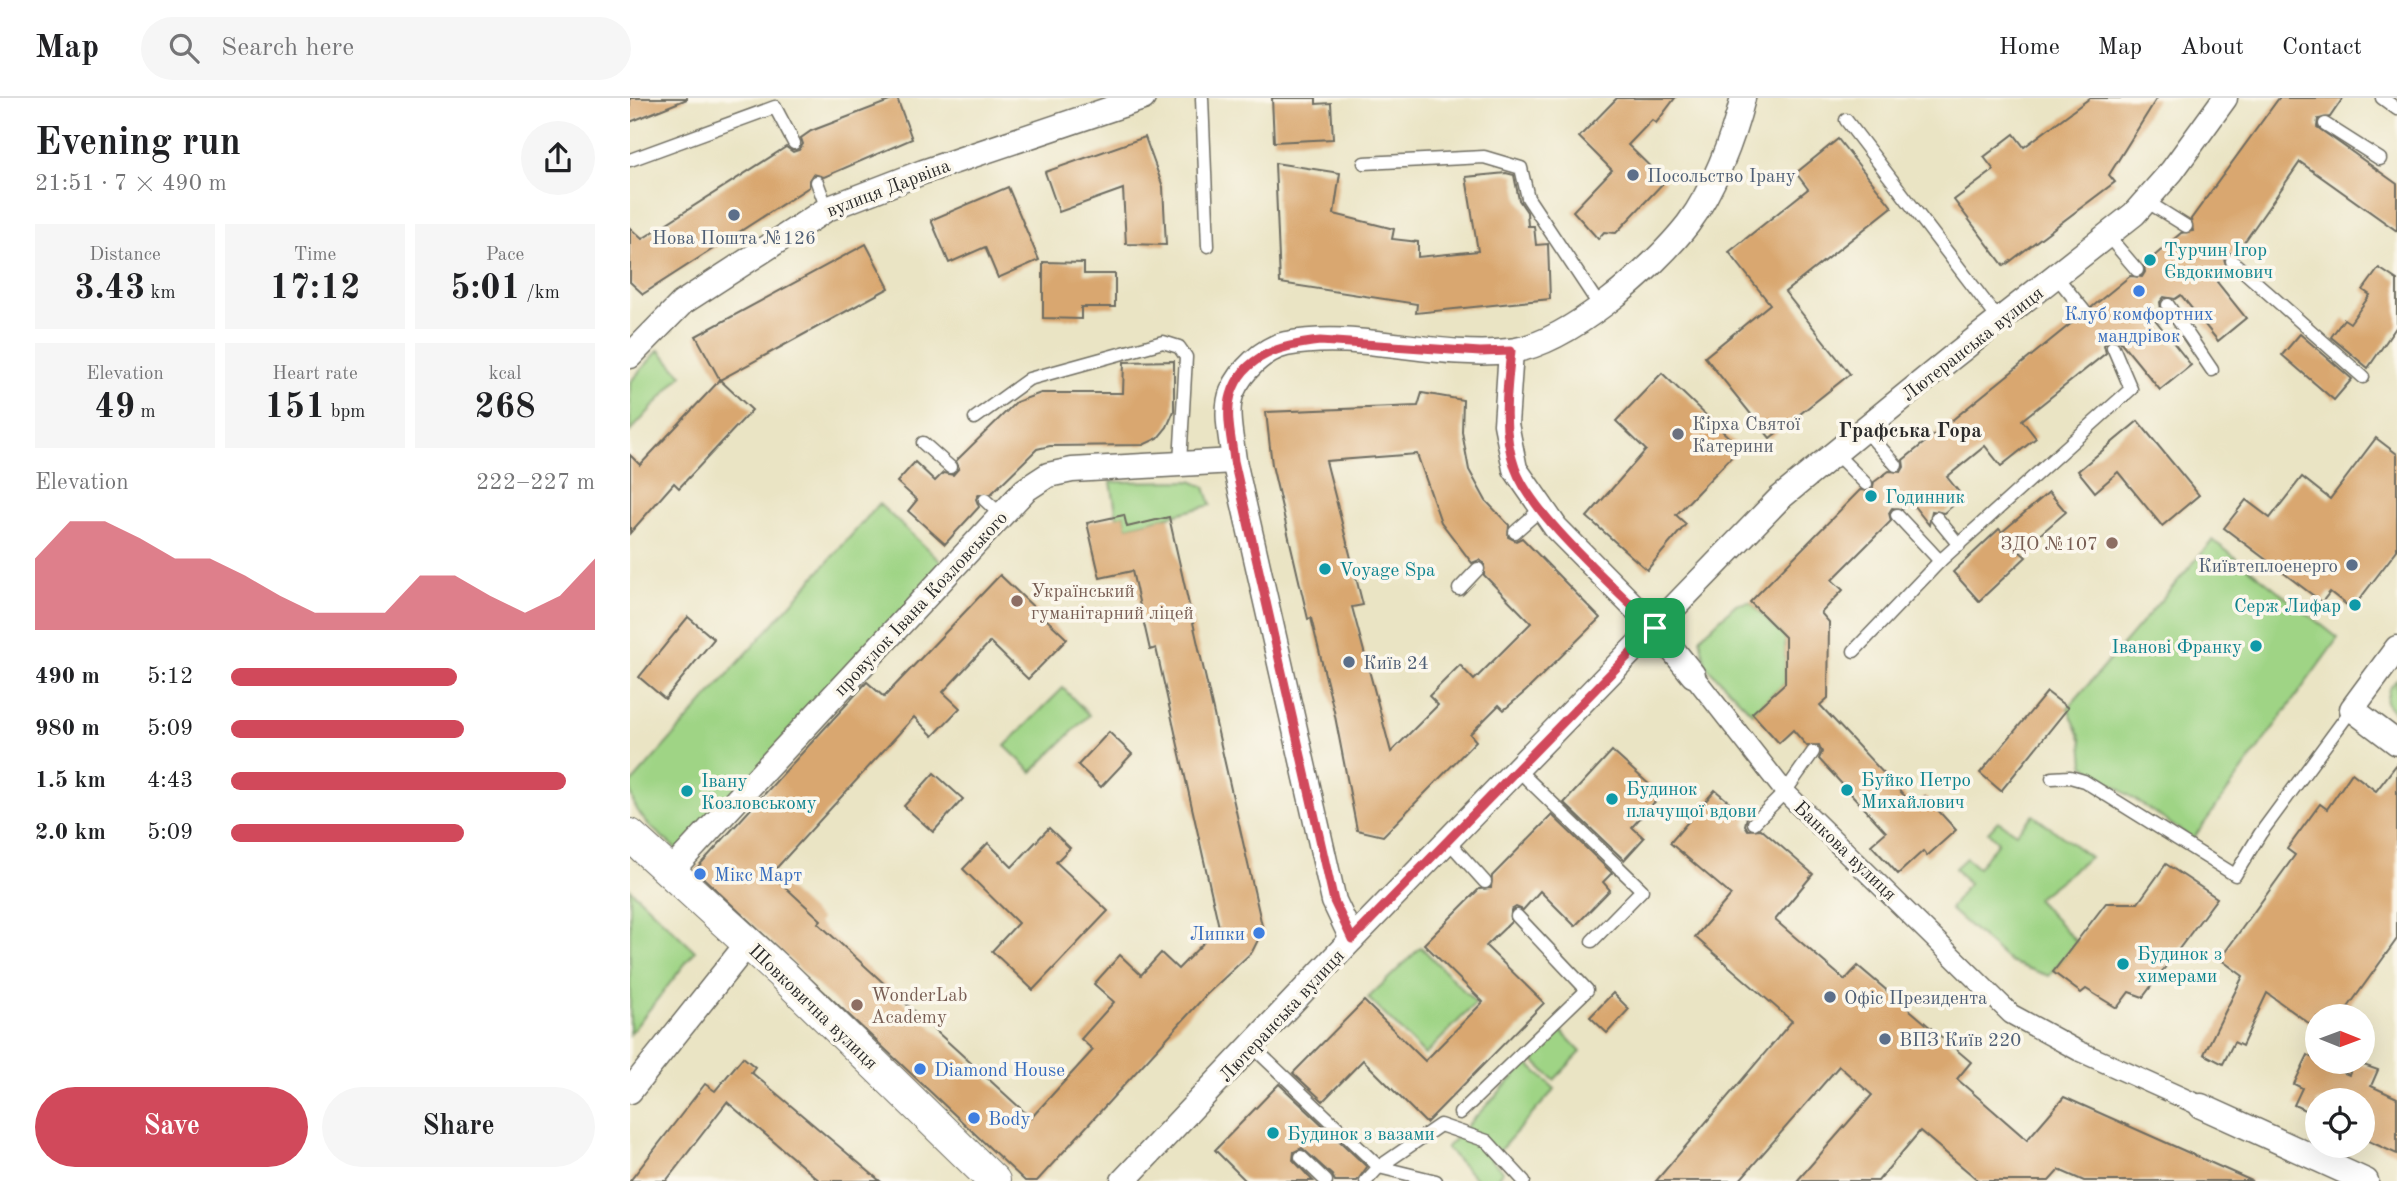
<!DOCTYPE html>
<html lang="en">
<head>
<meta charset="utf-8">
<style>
	:root { --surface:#fff; --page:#f6f6f6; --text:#202124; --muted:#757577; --line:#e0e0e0; --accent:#d1495b }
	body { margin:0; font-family:"Old Standard TT",serif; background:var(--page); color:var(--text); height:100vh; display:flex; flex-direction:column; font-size:26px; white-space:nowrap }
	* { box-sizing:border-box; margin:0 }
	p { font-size:23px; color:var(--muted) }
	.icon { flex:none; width:38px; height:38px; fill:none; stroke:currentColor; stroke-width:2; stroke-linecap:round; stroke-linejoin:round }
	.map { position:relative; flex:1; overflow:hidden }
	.drawer { display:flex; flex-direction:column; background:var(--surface); width:630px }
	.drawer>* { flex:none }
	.needle { width:46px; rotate:91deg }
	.tools { position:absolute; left:1675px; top:906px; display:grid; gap:14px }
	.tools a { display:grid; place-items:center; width:70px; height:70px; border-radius:50%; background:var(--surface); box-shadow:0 7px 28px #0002; font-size:35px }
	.pin { position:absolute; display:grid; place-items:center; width:60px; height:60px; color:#fff; margin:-30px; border-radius:14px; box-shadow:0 4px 10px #0006 }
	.round { display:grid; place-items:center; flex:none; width:74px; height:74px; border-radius:37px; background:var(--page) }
	.head { display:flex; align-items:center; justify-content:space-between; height:119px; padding:0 35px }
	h1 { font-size:38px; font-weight:700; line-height:52px }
	.stats { display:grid; grid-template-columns:repeat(3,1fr); gap:10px; height:119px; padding:7px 35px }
	.stats div { display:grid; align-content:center; border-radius:0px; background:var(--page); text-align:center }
	.stats b { font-size:35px; font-weight:700 }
	.stats small { font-size:19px; font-weight:400 }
	.stats p { font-size:19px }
	.chart { height:196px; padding:14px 35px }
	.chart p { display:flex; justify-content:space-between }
	.chart svg { width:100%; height:126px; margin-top:7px; fill:var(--accent); opacity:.7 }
	.primary-button { display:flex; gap:14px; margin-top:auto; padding:14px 35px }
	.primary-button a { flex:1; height:80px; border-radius:42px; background:var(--accent); color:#fff; font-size:28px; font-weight:700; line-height:80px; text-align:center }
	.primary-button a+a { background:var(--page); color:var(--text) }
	ul { padding:0 35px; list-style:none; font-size:23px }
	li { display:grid; grid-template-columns:112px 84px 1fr; align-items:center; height:52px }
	li i { height:18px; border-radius:9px; background:var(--accent) }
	header { display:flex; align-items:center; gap:42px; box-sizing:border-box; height:98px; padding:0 35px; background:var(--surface); border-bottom:2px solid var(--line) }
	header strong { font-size:33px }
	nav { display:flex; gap:38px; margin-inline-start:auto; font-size:24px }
	.search { width:490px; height:63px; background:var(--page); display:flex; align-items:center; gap:18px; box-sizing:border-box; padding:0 24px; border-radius:38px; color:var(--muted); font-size:26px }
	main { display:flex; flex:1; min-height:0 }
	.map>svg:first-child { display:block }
	.green { fill:#9fd485; stroke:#658058; stroke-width:2 }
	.building { fill:#d9a770; fill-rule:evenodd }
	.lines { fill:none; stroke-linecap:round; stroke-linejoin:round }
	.service-casing { stroke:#6e6c61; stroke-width:15 }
	.pedestrian-casing { stroke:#6e6c61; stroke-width:22 }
	.minor-casing { stroke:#6e6c61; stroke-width:27 }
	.tertiary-casing { stroke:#6e6c61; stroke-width:34 }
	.service { stroke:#fff; stroke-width:12 }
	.pedestrian { stroke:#fff; stroke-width:19 }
	.minor { stroke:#fff; stroke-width:24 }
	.tertiary { stroke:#fff; stroke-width:32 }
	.route-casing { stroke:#fff; stroke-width:14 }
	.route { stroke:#d1495b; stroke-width:9 }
	.service-dot { fill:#5c6f8a; stroke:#fbf7ec; stroke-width:2.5 }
	.culture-dot { fill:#0f9aa8; stroke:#fbf7ec; stroke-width:2.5 }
	.shop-dot { fill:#3f7fe0; stroke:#fbf7ec; stroke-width:2.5 }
	.worship-dot { fill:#6b7280; stroke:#fbf7ec; stroke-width:2.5 }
	.education-dot { fill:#8d6e63; stroke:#fbf7ec; stroke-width:2.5 }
	.labels { text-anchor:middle; stroke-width:7; stroke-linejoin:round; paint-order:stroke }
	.service-label { font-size:19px; fill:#4e5e75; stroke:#fbf7ec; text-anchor:start }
	.street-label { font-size:19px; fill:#2b2b2b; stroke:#fbf7ec }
	.culture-label { font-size:19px; fill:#0d838f; stroke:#fbf7ec; text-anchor:start }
	.shop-label { font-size:19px; fill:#366cbe; stroke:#fbf7ec; text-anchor:start }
	.worship-label { font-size:19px; fill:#5b616d; stroke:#fbf7ec; text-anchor:start }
	.education-label { font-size:19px; fill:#785e54; stroke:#fbf7ec; text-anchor:start }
	.neighbourhood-label { font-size:21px; font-weight:bold; fill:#2b2b2b; stroke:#fbf7ec }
</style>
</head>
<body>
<header>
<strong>Map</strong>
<div class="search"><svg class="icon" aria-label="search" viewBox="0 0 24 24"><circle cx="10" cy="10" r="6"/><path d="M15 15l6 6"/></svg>Search here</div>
<nav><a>Home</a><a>Map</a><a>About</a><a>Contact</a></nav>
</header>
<main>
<section class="drawer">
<div class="head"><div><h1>Evening run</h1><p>21:51 · 7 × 490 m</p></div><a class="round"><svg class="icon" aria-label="share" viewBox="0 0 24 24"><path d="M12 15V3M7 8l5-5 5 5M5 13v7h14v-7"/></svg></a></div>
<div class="stats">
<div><p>Distance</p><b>3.43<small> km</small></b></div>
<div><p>Time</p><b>17:12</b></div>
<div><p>Pace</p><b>5:01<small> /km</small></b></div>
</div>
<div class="stats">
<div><p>Elevation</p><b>49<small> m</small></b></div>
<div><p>Heart rate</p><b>151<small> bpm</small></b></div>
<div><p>kcal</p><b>268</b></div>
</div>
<div class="chart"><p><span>Elevation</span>222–227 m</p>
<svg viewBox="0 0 160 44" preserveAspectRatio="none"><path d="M0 44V19L10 6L20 6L30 12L40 19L50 19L60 25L70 32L80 38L90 38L100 38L110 25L120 25L130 32L140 38L150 32L160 19V44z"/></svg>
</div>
<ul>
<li><b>490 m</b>5:12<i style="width:62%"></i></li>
<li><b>980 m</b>5:09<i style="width:64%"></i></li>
<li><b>1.5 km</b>4:43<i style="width:92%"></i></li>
<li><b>2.0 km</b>5:09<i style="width:64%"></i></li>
</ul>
<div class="primary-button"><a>Save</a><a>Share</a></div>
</section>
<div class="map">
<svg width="1767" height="1083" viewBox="0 0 1767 1083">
	<rect width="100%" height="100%" fill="#fbf7ec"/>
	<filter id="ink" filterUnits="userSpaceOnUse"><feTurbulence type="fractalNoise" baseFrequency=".0143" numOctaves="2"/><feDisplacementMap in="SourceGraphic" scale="14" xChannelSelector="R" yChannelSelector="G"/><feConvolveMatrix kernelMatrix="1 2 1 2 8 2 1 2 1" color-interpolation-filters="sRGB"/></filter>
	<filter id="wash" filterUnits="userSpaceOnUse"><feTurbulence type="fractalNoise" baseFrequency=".00686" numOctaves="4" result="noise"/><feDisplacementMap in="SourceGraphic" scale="28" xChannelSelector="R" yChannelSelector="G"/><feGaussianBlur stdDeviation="1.57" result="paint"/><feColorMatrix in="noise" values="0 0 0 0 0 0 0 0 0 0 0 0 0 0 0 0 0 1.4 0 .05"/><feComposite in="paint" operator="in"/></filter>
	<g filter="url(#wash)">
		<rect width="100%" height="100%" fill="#eae4c4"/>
		<g class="green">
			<polygon points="29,252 52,277 0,334 0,284"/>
			<polygon points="561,383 575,389 581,407 497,429 494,417 487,419 481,384"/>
			<path d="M 249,406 L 319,471 L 55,758 C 33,739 0,719 0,687 Z"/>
			<polygon points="1583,442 1708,540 1563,741 1454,667 1452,643 1438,610"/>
			<polygon points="1120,504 1155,539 1155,585 1122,615 1076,568 1070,540 1106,506"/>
			<polygon points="1767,581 1767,618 1756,604 1759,591"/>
			<polygon points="433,590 459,617 402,674 375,648"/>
			<polygon points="1403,717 1460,759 1406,801 1447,844 1419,878 1380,864 1320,811 1338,786 1325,770 1336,760 1348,770 1368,744 1358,734 1368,723 1386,735"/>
			<polygon points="0,791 65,853 0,936"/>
			<polygon points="791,849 846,905 795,957 738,900"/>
			<polygon points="930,932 951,954 924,982 903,962"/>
			<polygon points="897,965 925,991 861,1062 873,1073 865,1083 848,1083 816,1050"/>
		</g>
		<g id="blocks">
			<g class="building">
				<polygon points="0,0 57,0 57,1 0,24"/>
				<polygon points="267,0 282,41 194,79 183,76 179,82 179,89 13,196 0,184 0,130 12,141 156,49 163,54 169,52 173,46 171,40 181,33"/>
				<polygon points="642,0 686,0 686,6 701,5 703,41 644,44"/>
				<polygon points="987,0 1045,0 1026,25 1022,22 998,47 1035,83 986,135 974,134 968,141 943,113 982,72 949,39"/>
				<polygon points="1460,0 1527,0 1479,77 1485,84 1374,168 1324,102 1364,72 1354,59 1384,36 1394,49"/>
				<polygon points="1649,0 1713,0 1700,19 1688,21 1687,29 1767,86 1767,133 1670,64 1606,156 1599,155 1594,161 1597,170 1587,184 1616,220 1588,243 1551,197 1545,201 1534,199 1530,204 1531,212 1523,219 1561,267 1530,292 1490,243 1479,241 1474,247 1476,255 1392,322 1406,340 1371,368 1355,348 1317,379 1333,399 1314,415 1302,413 1299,427 1280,403 1273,411 1262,410 1259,415 1261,423 1202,482 1213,492 1191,515 1199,524 1198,600 1190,607 1284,708 1295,698 1326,732 1297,758 1293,753 1268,776 1241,747 1256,734 1189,661 1192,654 1189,647 1177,648 1163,632 1149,645 1122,615 1155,585 1155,539 1120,504 1230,392 1242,393 1244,384 1259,373 1271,374 1274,369 1273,362 1448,220 1456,223 1461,220 1462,209 1500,178 1512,179 1515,174 1514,167 1551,135 1563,133 1561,121"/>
				<polygon points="515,39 533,89 536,147 496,146 493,91 429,114 415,74"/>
				<polygon points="1208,41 1262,109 1155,194 1220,276 1140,340 1075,259 1140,206 1099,154 1178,91 1166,75"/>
				<polygon points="645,65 710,75 704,116 764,131 762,141 788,144 788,159 848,153 836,79 876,75 884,77 889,102 897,114 898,128 904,128 906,147 918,146 920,201 786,215 787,206 650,185"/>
				<polygon points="378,89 409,162 368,180 355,149 319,165 301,122"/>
				<polygon points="236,146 259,190 90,282 66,238"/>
				<polygon points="413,164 454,165 454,176 485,176 485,209 451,209 451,221 413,220"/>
				<polygon points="1749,170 1767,182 1767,228 1738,270 1701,239 1714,221 1720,225 1740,197 1733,192"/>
				<polygon points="1670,236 1722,281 1704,302 1652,257"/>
				<polygon points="544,263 544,313 537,329 528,340 513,347 420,348 407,351 361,396 349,396 346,401 349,409 315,446 278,413 287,402 267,384 285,364 305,383 313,375 323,377 329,370 326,363 386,304 411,295 493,295 494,264"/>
				<polygon points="1032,275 1110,350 1046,417 1056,426 1017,472 957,419 1016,352 986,323"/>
				<polygon points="90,282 122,312 49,390 44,385 0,435 0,357 10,367"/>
				<path d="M 792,295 L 833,302 L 832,334 L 839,372 L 856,403 L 879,427 L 878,439 L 886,443 L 892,440 L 970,520 L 896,593 L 874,612 L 869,607 L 840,636 L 846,643 L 753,738 L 727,732 L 704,613 L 681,520 L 678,521 L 642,367 L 636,314 L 788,308 ZM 787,356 L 811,424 L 842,465 L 849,462 L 854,465 L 854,477 L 901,525 L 844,582 L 830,567 L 799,598 L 808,607 L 761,654 L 722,509 L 733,507 L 696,363 Z"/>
				<polygon points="1508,323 1569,397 1532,428 1488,374 1465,394 1448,373"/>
				<polygon points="1746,340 1767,356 1767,452 1722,511 1700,494 1692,504 1594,430 1616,402 1640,420 1672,379 1700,401"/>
				<polygon points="1419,394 1436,414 1390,454 1396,459 1349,503 1323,474 1369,431 1372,434"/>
				<polygon points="494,417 497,429 539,419 633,832 622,854 576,897 407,1083 395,1083 65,772 237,584 254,599 370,477 437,541 398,581 360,544 313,594 330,610 303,638 284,619 141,776 191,822 188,825 401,1020 463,952 451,941 484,904 464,886 490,857 511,877 531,855 548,871 589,829 526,550 520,552 502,473 470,480 457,425"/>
				<polygon points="58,519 84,541 35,601 9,579"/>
				<polygon points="1417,594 1438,610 1371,693 1350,675"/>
				<polygon points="479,634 502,656 471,689 448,667"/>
				<polygon points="982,653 1031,697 1002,729 1014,740 994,762 934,705"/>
				<polygon points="1767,666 1767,841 1711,919 1687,919 1687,931 1637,895 1612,948 1604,944 1593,966 1574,956 1613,878 1590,861 1665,757 1657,751 1690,706 1697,711 1722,675 1746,693"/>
				<polygon points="304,675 333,701 303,734 274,708"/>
				<polygon points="1085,692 1117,719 1115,727 1118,732 1131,731 1183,776 1145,822 1215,882 1228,868 1341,964 1327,981 1397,1042 1434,999 1622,1083 1454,1083 1429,1072 1419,1083 1349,1083 1290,1033 1248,1083 1167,1083 1242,997 1209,968 1109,1083 1026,1083 1162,923 1065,839 1101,797 1040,745"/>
				<polygon points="922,717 982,775 973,784 980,792 945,828 910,793 893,812 886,809 881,812 881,824 856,848 914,905 796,1025 733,962 693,1003 663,975 734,903 795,963 853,904 794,846 849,791 861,790 862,778"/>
				<polygon points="419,730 440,750 426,764 478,813 403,892 362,853 388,825 333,771 358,745 382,769"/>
				<polygon points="1536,766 1587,800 1513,899 1499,894 1487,910 1456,891 1451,895 1423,874 1476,805 1508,805"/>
				<polygon points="983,895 999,911 977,935 960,919"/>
				<polygon points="1678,957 1685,961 1687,957 1687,964 1719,977 1725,964 1748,972 1741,988 1767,1000 1767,1056 1732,1040 1732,1003 1687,1003 1687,1018 1664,1007 1672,990 1664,986"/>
				<polygon points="113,959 125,969 121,974 250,1083 190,1083 97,1004 36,1083 0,1083 75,986 85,993"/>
				<polygon points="649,986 737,1069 727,1083 705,1083 702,1077 672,1050 664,1054 663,1062 683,1083 616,1083 585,1052"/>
			</g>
		</g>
	</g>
	<g filter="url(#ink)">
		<use href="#blocks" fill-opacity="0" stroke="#6e6c61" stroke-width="2"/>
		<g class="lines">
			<defs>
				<g id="service">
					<polyline points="572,0 578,148"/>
					<polyline points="1752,0 1767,11"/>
					<polyline points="1216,22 1369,222"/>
					<polyline points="1695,26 1750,61"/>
					<polyline points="0,62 145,9 164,45"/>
					<polyline points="734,65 854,59 891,70 898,100 971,210"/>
					<polyline points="187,84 197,111"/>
					<polyline points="1516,103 1556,128"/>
					<polyline points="1478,138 1507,172"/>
					<polyline points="1602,163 1733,279"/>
					<polyline points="1426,178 1455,214"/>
					<polyline points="1538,207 1582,272"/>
					<polyline points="345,320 399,281 533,244 549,249 556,259 550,365"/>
					<polyline points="1234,331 1266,367"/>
					<polyline points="293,345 320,369"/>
					<polyline points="1205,355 1236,386"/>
					<polyline points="355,402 371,417"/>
					<polyline points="1267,417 1310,463"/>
					<polyline points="1307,420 1329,447"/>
					<polyline points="885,434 911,411"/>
					<polyline points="829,491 848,471"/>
					<polyline points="1224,553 1310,463 1501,291 1483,249"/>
					<polyline points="887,671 1012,792 962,843"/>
					<polyline points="1422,680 1440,679 1454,683 1605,777 1630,736 1722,611"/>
					<polyline points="1124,725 1155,694 1183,654"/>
					<polyline points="818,743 855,784"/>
					<polyline points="622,948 749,1069 736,1083"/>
					<polyline points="830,1015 957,892 887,818"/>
					<polyline points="671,1059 696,1083"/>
					<polyline points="749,1069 810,1027 857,1043 894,1083"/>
					<polyline points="749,1069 806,1083"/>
				</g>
				<polyline id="pedestrian" points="1063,577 1155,694 1381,916 1449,953 1571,1008"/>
				<g id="minor">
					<polyline points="881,253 876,326 885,371 926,430 1025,530 1063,577"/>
					<polyline points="0,258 52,205 197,111 293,74 513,0"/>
					<polyline points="1767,550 1722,611 1767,645"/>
					<polyline points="40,774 395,392 418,377 442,372 604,363"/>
					<path d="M 722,841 L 704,803 L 604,363 C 602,342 594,314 602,294 C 611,273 633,251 656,246 C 729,232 806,261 879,253 C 937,247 1023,171 1058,126 C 1083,93 1103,40 1113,0"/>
					<polyline points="0,993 118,845"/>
					<polyline points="1571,1008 1736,1083"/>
					<polyline points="493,1083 722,841 1150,400 1320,261 1504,116 1542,73 1595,0"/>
				</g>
				<polyline id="tertiary" points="0,737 154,878 364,1083"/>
			</defs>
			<use href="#service" class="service-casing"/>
			<use href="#pedestrian" class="pedestrian-casing"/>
			<use href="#minor" class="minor-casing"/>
			<use href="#tertiary" class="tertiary-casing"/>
			<use href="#service" class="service"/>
			<use href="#pedestrian" class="pedestrian"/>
			<use href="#minor" class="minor"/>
			<use href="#tertiary" class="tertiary"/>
		</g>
	</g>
	<g class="lines" filter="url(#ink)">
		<defs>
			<path id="route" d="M 690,243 L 850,254 L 881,253 C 877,292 871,331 885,370 C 902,418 987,491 1025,530 L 722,841 L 704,803 L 604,363 C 602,342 595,317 601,297 C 613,256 654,247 690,243 Z"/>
		</defs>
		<use href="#route" class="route-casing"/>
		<use href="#route" class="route"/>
	</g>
	<g class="service-dot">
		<circle cx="1003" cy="77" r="7"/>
		<circle cx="104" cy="117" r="7"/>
		<circle cx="1722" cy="467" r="7"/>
		<circle cx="719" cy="564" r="7"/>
		<circle cx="1200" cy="899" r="7"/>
		<circle cx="1255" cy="941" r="7"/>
	</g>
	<g class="culture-dot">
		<circle cx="1520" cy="162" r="7"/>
		<circle cx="1241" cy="398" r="7"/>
		<circle cx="695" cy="471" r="7"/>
		<circle cx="1725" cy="507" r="7"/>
		<circle cx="1626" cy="548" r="7"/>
		<circle cx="1217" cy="692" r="7"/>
		<circle cx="57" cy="693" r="7"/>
		<circle cx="982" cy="701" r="7"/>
		<circle cx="1493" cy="866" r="7"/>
		<circle cx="643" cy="1035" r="7"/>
	</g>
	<g class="shop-dot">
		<circle cx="1509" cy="193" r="7"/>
		<circle cx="70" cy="776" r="7"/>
		<circle cx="629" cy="835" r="7"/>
		<circle cx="290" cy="971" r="7"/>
		<circle cx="344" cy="1020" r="7"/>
	</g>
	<circle class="worship-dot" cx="1048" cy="336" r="7"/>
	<g class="education-dot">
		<circle cx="1482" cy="445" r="7"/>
		<circle cx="387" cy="503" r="7"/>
		<circle cx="227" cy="907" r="7"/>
	</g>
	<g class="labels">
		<g class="service-label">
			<text x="1017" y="84">Посольство Ірану</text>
			<text x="104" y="146" text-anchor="middle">Нова Пошта №126</text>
			<text x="1708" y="474" text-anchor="end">Київтеплоенерго</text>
			<text x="733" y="571">Київ 24</text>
			<text x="1214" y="906">Офіс Президента</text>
			<text x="1269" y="948">ВПЗ Київ 220</text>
		</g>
		<g class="street-label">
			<text transform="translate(258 89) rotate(-21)" y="7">вулиця Дарвіна</text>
			<text transform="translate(1342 245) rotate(-38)" y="7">Лютеранська вулиця</text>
			<text transform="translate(290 505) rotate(-47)" y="7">провулок Івана Козловського</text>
			<text transform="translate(1216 752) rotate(44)" y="7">Банкова вулиця</text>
			<text transform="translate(184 908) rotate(44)" y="7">Шовковична вулиця</text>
			<text transform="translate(651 917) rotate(-47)" y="7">Лютеранська вулиця</text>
		</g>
		<g class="culture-label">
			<text x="1534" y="158">Турчин Ігор<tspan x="1534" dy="22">Євдокимович</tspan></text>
			<text x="1255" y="405">Годинник</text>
			<text x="709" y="478">Voyage Spa</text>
			<text x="1711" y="514" text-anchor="end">Серж Лифар</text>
			<text x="1612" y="555" text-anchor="end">Іванові Франку</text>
			<text x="1231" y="688">Буйко Петро<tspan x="1231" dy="22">Михайлович</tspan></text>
			<text x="71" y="689">Івану<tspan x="71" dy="22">Козловському</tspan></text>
			<text x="996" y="697">Будинок<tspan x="996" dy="22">плачущої вдови</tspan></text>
			<text x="1507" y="862">Будинок з<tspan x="1507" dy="22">химерами</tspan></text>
			<text x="657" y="1042">Будинок з вазами</text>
		</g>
		<g class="shop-label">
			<text x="1509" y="222" text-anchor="middle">Клуб комфортних<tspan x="1509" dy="22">мандрівок</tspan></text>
			<text x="84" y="783">Мікс Март</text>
			<text x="615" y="842" text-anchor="end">Липки</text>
			<text x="304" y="978">Diamond House</text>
			<text x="358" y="1027">Body</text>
		</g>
		<g class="worship-label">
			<text x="1062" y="332">Кірха Святої<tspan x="1062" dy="22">Катерини</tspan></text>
		</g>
		<g class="education-label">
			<text x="1468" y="452" text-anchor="end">ЗДО №107</text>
			<text x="401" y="499">Український<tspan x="401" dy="22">гуманітарний ліцей</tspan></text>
			<text x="241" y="903">WonderLab<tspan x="241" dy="22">Academy</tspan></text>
		</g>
		<g class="neighbourhood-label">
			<text x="1280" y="339">Графська Гора</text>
		</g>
	</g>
</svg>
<div class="tools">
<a><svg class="needle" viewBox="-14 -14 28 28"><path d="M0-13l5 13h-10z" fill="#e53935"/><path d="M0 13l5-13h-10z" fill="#757577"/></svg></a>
<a><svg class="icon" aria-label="locate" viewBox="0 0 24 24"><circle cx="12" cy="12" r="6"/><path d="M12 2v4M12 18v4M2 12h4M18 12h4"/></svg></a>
</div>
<div class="pin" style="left:1025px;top:530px;background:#1e9e55"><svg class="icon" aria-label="arrive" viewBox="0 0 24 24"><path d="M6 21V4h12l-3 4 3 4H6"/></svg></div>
</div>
</main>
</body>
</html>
